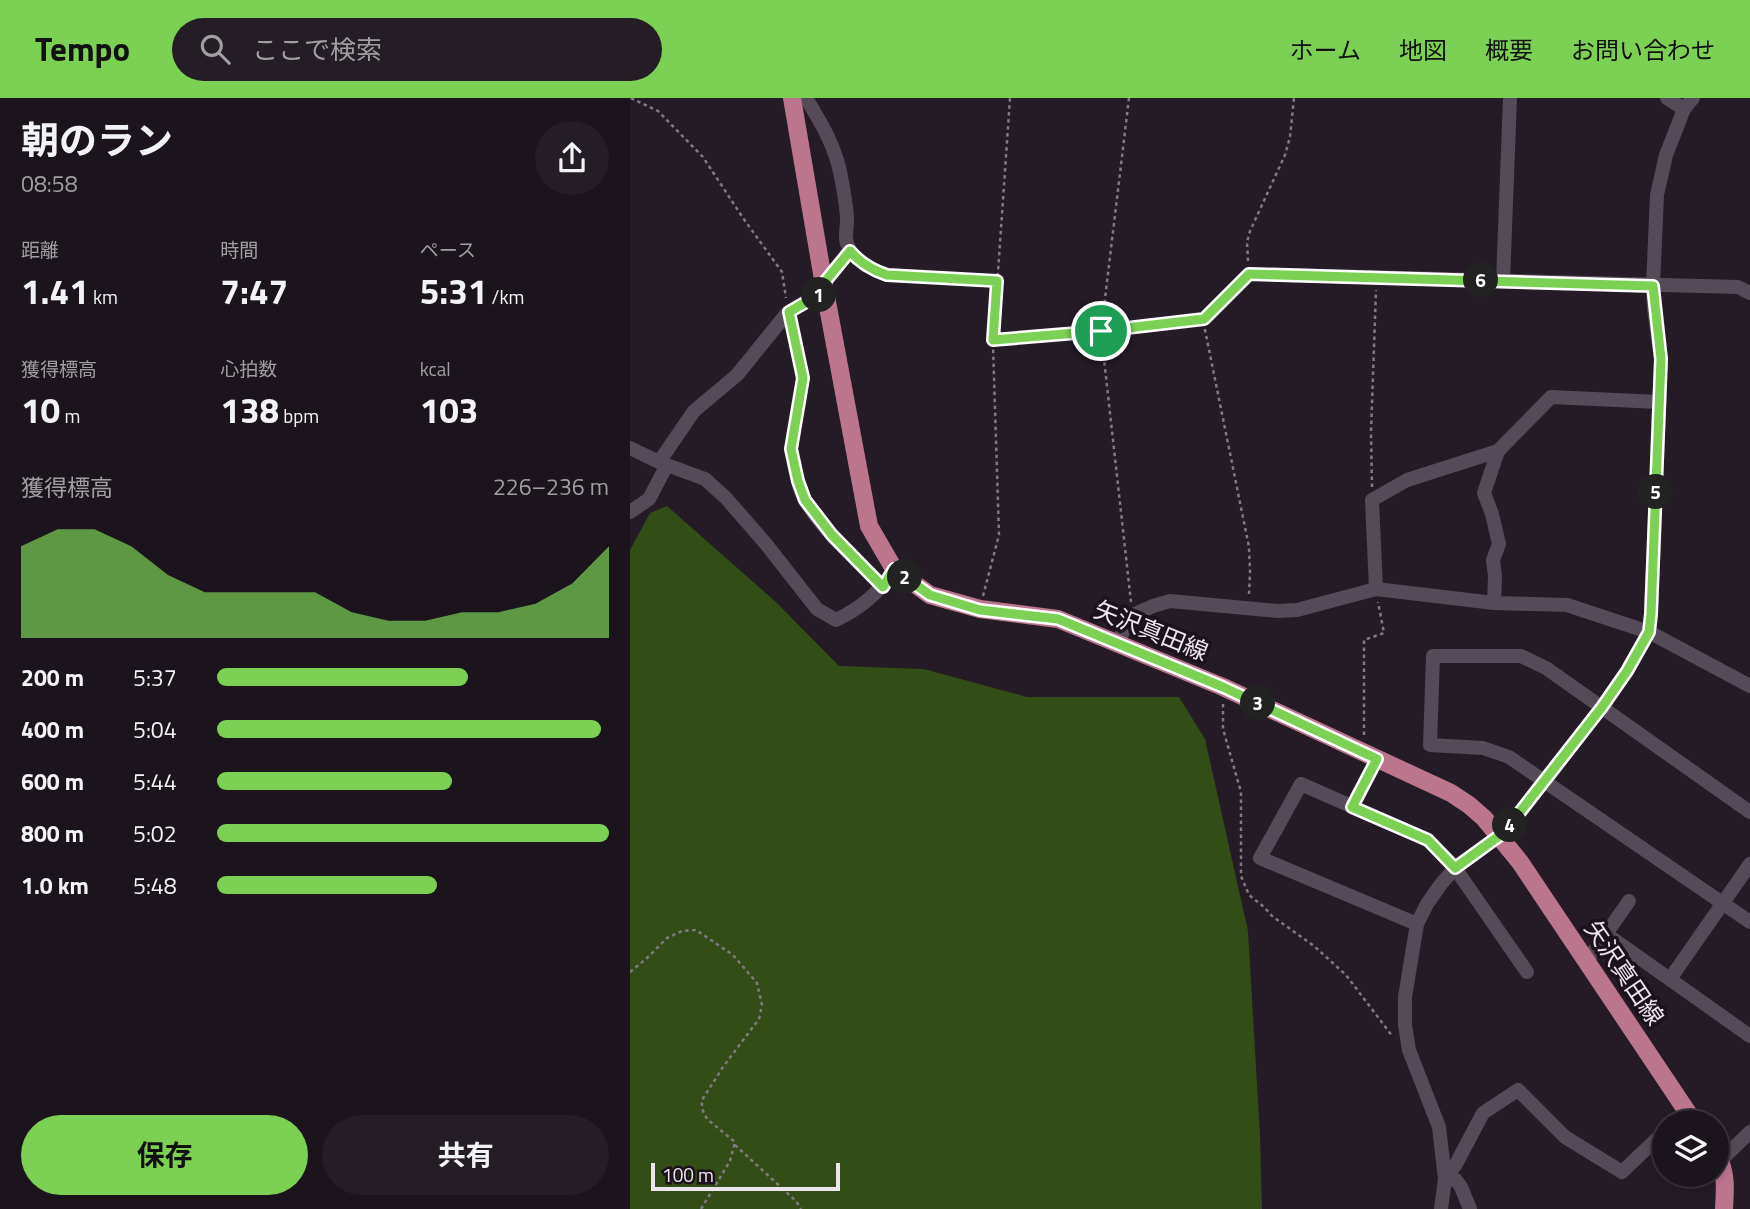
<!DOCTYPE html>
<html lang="ja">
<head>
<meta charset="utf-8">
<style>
	:root { --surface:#1c141c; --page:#251d25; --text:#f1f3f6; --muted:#a09ea3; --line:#3a333b; --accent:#7cd155 }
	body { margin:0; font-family:"Titillium Web","Noto Sans JP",sans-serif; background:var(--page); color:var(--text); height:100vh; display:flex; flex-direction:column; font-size:26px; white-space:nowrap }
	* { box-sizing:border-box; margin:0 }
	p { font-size:23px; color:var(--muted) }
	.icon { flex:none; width:38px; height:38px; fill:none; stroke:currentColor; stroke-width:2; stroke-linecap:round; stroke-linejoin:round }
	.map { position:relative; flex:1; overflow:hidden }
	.panel { display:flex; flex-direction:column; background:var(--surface); width:630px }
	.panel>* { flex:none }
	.fabs { position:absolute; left:1022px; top:1012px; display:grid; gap:14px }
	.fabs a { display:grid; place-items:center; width:77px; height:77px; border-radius:50%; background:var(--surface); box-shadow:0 4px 10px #0003,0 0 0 2px var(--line); font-size:35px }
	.scale { position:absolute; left:21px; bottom:18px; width:189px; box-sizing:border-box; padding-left:7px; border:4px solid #ece5ed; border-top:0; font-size:19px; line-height:24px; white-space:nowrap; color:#ece5ed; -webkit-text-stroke:5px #1c121d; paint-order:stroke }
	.pin { position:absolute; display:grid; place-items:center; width:60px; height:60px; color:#fff; margin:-30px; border:4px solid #fff; border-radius:50%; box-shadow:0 2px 7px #0007 }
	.km { position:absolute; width:35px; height:35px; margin:-18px; border-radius:50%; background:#222; color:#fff; font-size:19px; line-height:35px; text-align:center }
	.round { display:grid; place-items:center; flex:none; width:74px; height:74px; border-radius:37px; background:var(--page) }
	.overview { display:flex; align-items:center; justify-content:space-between; height:119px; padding:0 21px }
	h1 { font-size:38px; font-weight:700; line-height:52px }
	.stats { display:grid; grid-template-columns:repeat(3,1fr); gap:10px; height:119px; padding:7px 21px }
	.stats div { display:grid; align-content:center }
	.stats b { font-size:35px; font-weight:700 }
	.stats small { font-size:19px; font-weight:400 }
	.stats p { font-size:19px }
	.chart { height:196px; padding:14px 21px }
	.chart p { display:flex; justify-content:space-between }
	.chart svg { width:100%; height:126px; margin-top:7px; fill:var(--accent); opacity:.7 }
	.primary-button { display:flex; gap:14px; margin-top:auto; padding:14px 21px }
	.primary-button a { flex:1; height:80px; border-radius:42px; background:var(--accent); color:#111; font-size:28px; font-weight:700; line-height:80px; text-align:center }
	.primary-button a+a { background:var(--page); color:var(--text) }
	ul { padding:0 21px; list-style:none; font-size:23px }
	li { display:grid; grid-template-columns:112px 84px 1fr; align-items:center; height:52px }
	li i { height:18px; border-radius:9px; background:var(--accent) }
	header { display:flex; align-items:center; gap:42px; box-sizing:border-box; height:98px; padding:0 35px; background:var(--accent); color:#111 }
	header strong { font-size:33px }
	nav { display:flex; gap:38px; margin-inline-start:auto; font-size:24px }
	.search { width:490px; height:63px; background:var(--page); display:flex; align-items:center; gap:18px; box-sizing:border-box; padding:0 24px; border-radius:38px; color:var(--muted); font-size:26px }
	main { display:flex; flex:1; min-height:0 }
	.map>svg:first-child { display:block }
	.forest { fill:#324d15 }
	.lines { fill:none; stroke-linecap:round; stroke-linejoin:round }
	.path { stroke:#827983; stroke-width:2.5; stroke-dasharray:3.5 3.5; stroke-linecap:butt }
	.minor { stroke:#554a57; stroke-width:14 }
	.major { stroke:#bb768e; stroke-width:18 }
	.route-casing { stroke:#fff; stroke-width:14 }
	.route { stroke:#7cd155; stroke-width:9 }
	.labels { text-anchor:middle; stroke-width:7; stroke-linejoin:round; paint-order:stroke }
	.street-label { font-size:24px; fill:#ece5ed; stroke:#1c121d }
</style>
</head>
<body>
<header>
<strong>Tempo</strong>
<div class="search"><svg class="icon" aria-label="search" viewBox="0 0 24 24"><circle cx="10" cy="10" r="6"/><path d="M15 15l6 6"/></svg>ここで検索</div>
<nav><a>ホーム</a><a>地図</a><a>概要</a><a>お問い合わせ</a></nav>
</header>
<main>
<section class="panel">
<div class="overview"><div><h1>朝のラン</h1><p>08:58</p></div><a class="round"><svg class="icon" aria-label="share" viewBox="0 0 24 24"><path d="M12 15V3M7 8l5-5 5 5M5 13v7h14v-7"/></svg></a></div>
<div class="stats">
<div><p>距離</p><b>1.41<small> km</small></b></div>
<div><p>時間</p><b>7:47</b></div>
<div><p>ペース</p><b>5:31<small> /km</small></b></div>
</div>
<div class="stats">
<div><p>獲得標高</p><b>10<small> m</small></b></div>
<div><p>心拍数</p><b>138<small> bpm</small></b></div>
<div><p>kcal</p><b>103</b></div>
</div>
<div class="chart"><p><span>獲得標高</span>226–236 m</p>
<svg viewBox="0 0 160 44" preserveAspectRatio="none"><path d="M0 44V12L10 6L20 6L30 12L40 22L50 28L60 28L70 28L80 28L90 35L100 38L110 38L120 35L130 35L140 32L150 25L160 12V44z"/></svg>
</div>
<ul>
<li><b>200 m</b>5:37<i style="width:64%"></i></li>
<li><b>400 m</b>5:04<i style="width:98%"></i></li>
<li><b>600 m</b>5:44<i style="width:60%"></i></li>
<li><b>800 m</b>5:02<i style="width:100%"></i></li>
<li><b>1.0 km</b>5:48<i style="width:56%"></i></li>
</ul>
<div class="primary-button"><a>保存</a><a>共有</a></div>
</section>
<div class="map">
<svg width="1120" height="1111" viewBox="0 0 1120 1111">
	<rect width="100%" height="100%" fill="#251b26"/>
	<polygon class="forest" points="37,408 147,505 209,568 294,571 397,599 549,599 575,641 618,833 630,1037 632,1111 0,1111 0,452 20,415"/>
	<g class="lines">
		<g class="path">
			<polyline points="1,0 28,13 73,59 113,120 152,174 156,200"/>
			<polyline points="499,0 471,234 501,504"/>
			<polyline points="230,163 244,172 257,177 367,183"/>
			<polyline points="618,163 617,144 620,133 655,57 660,39 664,0"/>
			<polyline points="611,184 573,222 619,449 620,474 619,496"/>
			<polyline points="162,231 173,280 164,338"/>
			<polyline points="363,242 471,234 574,221"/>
			<polyline points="742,389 741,334 746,192"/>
			<polyline points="353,498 369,437 363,247 380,0"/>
			<polyline points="593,606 593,631 611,694 611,778 619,797 634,809 642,818 684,848 716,877 763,939"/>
			<polyline points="734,637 734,542 754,535 748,504"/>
			<polyline points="0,874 17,860 37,840 52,833 66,832 103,857 127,885 132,907 129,921 93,969 72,1002 72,1011 77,1021 105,1044 100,1063 71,1111"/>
			<polyline points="105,1047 166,1103 171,1111"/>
		</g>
		<g class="minor">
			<path d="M 176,0 C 193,28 207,51 212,84 C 214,96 217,110 217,122 C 217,136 213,138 220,153 L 193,186"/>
			<polyline points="1037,0 1054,11"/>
			<polyline points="619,176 1108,189 1120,195"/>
			<polyline points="873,183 880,0"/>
			<path d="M 0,350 L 29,364 L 75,381 L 96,400 L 136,446 L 187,511 L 206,522 C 231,510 249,495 264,471"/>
			<path d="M 161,351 C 165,368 167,389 176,404 C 196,436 227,462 253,489"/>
			<polyline points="29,364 64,313 107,277 158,214 195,193"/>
			<polyline points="0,414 19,401 37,367"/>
			<polyline points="746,491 742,402 777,382 868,353 921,299 1029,304"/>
			<polyline points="864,505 865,478 863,462 869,446 862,416 854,395 868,353"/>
			<polyline points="486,546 503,517 523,508 540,503 648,513 667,512 746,491 864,505 937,507 1019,534 1120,588"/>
			<polyline points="722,709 747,661"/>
			<polyline points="1120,714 916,570 891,558 803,558 800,647 853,650 879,659 1120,824"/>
			<polyline points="787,826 630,760 671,686 798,742 825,770 897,874"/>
			<polyline points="976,836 1120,938"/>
			<polyline points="957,863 999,803"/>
			<polyline points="1040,881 1120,766"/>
			<polyline points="1045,1024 1057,1013"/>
			<polyline points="1090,1063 1120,1034"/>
			<polyline points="815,1081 826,1066 853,1015 888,992 935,1039 992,1074 1034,1034"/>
			<polyline points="815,1081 826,1082 831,1089 840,1111"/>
			<polyline points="811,1111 815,1081 809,1029 779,952 775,927 775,899 784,844 787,826 797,806 811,786 825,770 869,738 879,728 972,609 997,573 1019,534 1021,516 1031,261 1024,211 1023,188 1027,97 1036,57 1054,11 1063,0"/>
		</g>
		<g class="major">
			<polyline points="162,0 195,193 239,428 264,471 300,497 350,511 428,521 593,589 821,695 839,707 854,720 890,764 1064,1024"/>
			<path d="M 1087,1058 C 1097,1073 1095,1094 1094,1111"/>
		</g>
	</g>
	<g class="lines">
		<defs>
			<path id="route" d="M 220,153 C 230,165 242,172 257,177 L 367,183 L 363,242 L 471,233 L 574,221 L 619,176 L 1023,188 L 1031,261 L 1021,516 L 1019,534 L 997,573 L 972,609 L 879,728 L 869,738 L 825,770 L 798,742 L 722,709 L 747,661 L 593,589 L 428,521 L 350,512 L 300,497 L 264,471 L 253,489 L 202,437 L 175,402 L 168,383 L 161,351 L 173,280 L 159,214 L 195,193 L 193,186 Z"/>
		</defs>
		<use href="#route" class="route-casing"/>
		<use href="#route" class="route"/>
	</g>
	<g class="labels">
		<g class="street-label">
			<text transform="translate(521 533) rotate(22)" y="8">矢沢真田線</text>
			<text transform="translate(994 875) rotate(56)" y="8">矢沢真田線</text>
		</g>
	</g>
</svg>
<div class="fabs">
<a><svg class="icon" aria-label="layers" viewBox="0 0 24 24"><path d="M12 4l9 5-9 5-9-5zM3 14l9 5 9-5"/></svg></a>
</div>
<div class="scale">100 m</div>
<div class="pin" style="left:471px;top:233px;background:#1e9e55"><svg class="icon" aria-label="arrive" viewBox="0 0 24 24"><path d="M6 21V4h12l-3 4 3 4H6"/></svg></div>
<b class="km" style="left:189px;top:197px">1</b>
<b class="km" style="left:275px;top:479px">2</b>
<b class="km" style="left:628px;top:605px">3</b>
<b class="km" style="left:880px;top:727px">4</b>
<b class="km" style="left:1026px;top:394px">5</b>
<b class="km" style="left:851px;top:182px">6</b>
</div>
</main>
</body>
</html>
